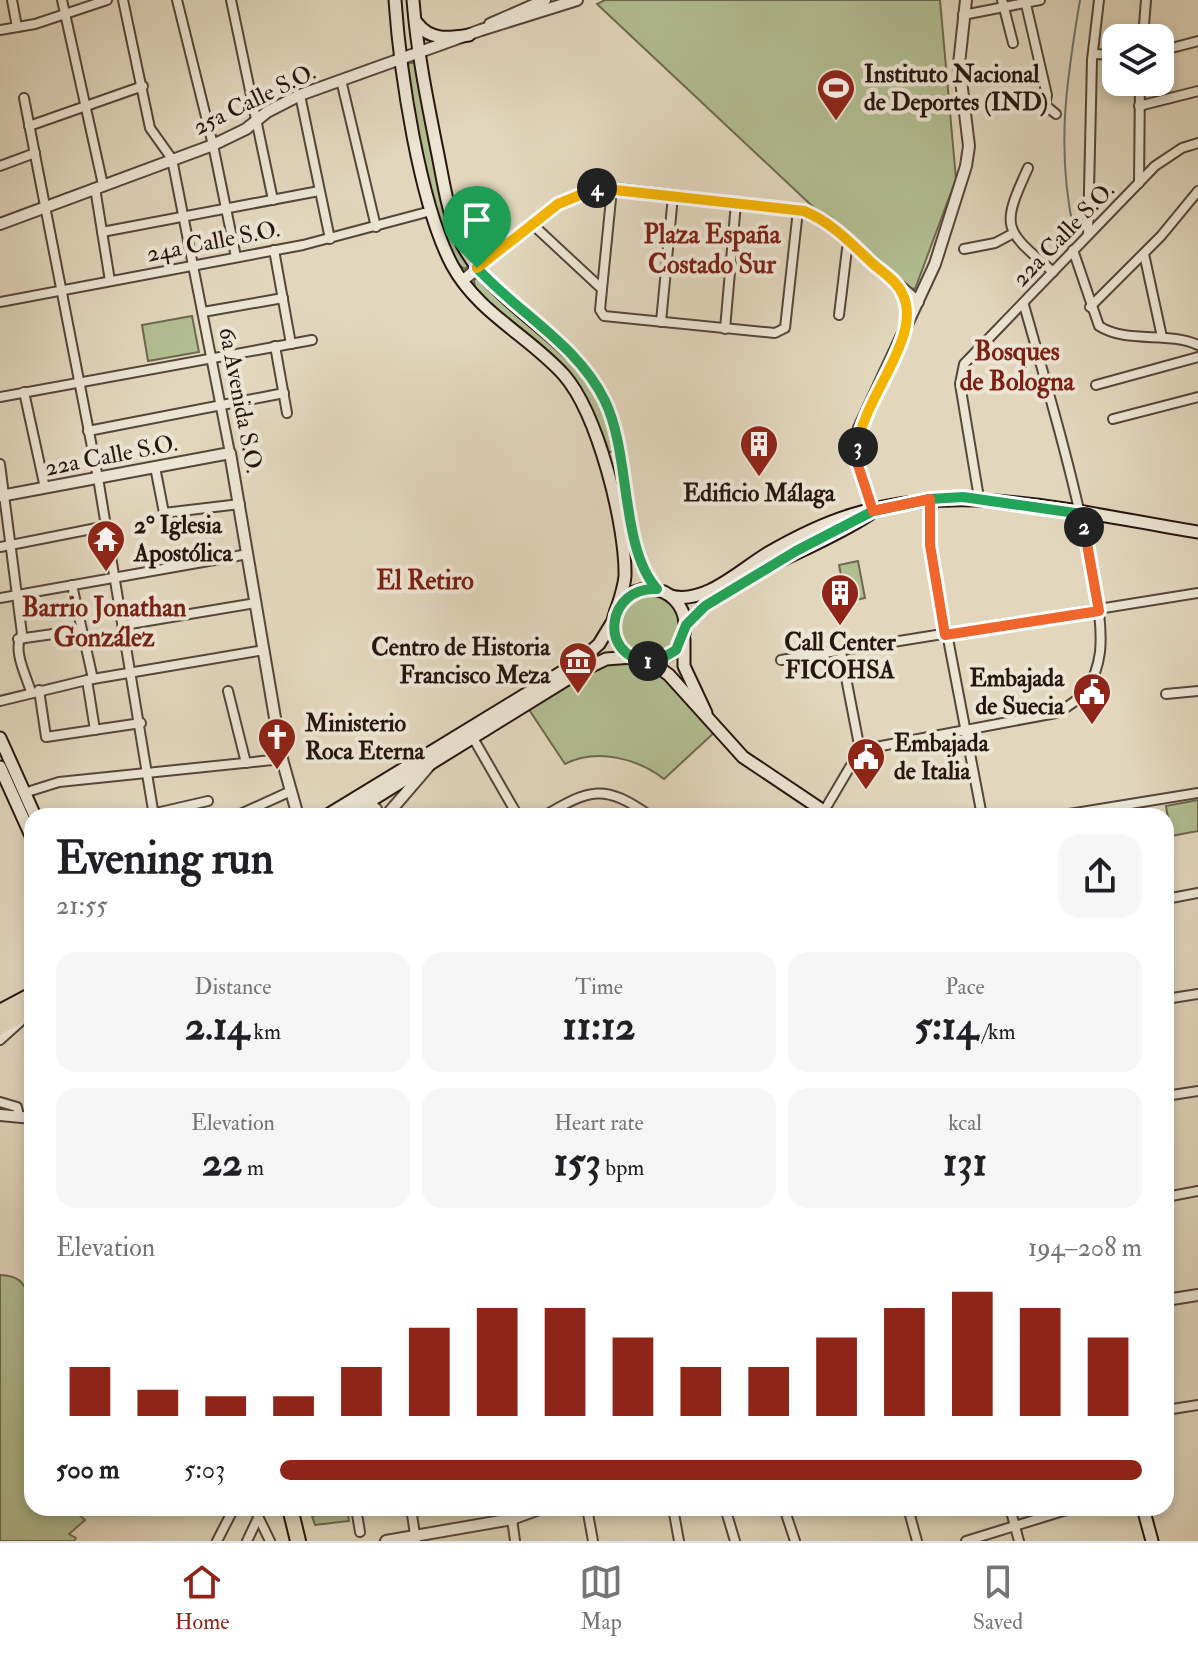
<!DOCTYPE html>
<html lang="en">
<head>
<meta charset="utf-8">
<style>
	:root { --surface:#fff; --page:#f6f6f6; --text:#202124; --muted:#757577; --line:#e0e0e0; --accent:#8f2418 }
	body { margin:0; font-family:"IM FELL Double Pica",serif; background:var(--page); color:var(--text); height:100vh; display:flex; flex-direction:column; font-size:30px; white-space:nowrap }
	* { box-sizing:border-box; margin:0 }
	p { font-size:26px; color:var(--muted) }
	.icon { flex:none; width:44px; height:44px; fill:none; stroke:currentColor; stroke-width:2; stroke-linecap:round; stroke-linejoin:round }
	.map { position:relative; flex:1; overflow:hidden }
	.panel { position:absolute; left:24px; top:808px; width:1150px; height:708px; display:flex; flex-direction:column; background:var(--surface); border-radius:24px; box-shadow:0 4px 12px #0003 }
	.panel>* { flex:none }
	.tools { position:absolute; left:1102px; top:24px; display:grid; gap:16px }
	.tools a { display:grid; place-items:center; width:72px; height:72px; border-radius:16px; background:var(--surface); box-shadow:0 4px 12px #0003; font-size:40px }
	.pin { position:absolute; display:grid; place-items:center; width:68px; height:68px; color:#fff; margin:-82px -34px; border-radius:50% 50% 50% 0; rotate:-45deg; box-shadow:0 0 8px #0007 }
	.pin .icon { rotate:45deg }
	.km { position:absolute; width:40px; height:40px; margin:-20px; border-radius:50%; background:#222; color:#fff; font-size:22px; line-height:40px; text-align:center }
	.round { display:grid; place-items:center; flex:none; width:84px; height:84px; border-radius:24px; background:var(--page) }
	.summary { display:flex; align-items:center; justify-content:space-between; height:136px; padding:0 32px }
	h1 { font-size:44px; font-weight:800; line-height:60px }
	.stats { display:grid; grid-template-columns:repeat(3,1fr); gap:12px; height:136px; padding:8px 32px }
	.stats div { display:grid; align-content:center; border-radius:20px; background:var(--page); text-align:center }
	.stats b { font-size:40px; font-weight:800 }
	.stats small { font-size:22px; font-weight:400 }
	.stats p { font-size:22px }
	.chart { height:224px; padding:16px 32px }
	.chart p { display:flex; justify-content:space-between }
	.chart svg { width:100%; height:144px; margin-top:8px; stroke:var(--accent); stroke-width:6 }
	ul { padding:0 32px; list-style:none; font-size:26px }
	li { display:grid; grid-template-columns:128px 96px 1fr; align-items:center; height:60px }
	li i { height:20px; border-radius:10px; background:var(--accent) }
	.menu { display:flex; justify-content:space-around; align-items:center; height:112px; border-top:2px solid var(--line); background:var(--surface); font-size:22px; color:var(--muted) }
	.menu a { display:grid; justify-items:center; gap:4px }
	.menu .active { color:var(--accent) }
	.map>svg:first-child { display:block }
	.green { fill:#b2be92; stroke:#6c6a50; stroke-width:2 }
	.lines { fill:none; stroke-linecap:round; stroke-linejoin:round }
	.stream { stroke:#697872; stroke-width:2 }
	.minor-casing { stroke:#55463a; stroke-width:12 }
	.tertiary-casing { stroke:#55463a; stroke-width:14 }
	.secondary-casing { stroke:#26160f; stroke-width:15 }
	.trunk-casing { stroke:#26160f; stroke-width:18 }
	.minor { stroke:#ece5d4; stroke-width:8 }
	.tertiary { stroke:#ece5d4; stroke-width:10 }
	.secondary { stroke:#ece5d4; stroke-width:11 }
	.trunk { stroke:#e2d7bd; stroke-width:14 }
	.split-1-casing { stroke:#fff; stroke-width:16 }
	.split-2-casing { stroke:#fff; stroke-width:16 }
	.split-3-casing { stroke:#fff; stroke-width:16 }
	.split-4-casing { stroke:#fff; stroke-width:16 }
	.split-5-casing { stroke:#fff; stroke-width:16 }
	.split-1 { stroke:#22a559; stroke-width:10 }
	.split-2 { stroke:#22a559; stroke-width:10 }
	.split-3 { stroke:#f0652b; stroke-width:10 }
	.split-4 { stroke:#f5b400; stroke-width:10 }
	.split-5 { stroke:#f5b400; stroke-width:10 }
	.labels { text-anchor:middle; stroke-width:8; stroke-linejoin:round; paint-order:stroke }
	.poi-label { font-size:24px; font-weight:bold; fill:#26160f; stroke:#ece5d4; text-anchor:start }
	.street-label { font-size:24px; fill:#26160f; stroke:#ece5d4 }
	.neighbourhood-label { font-size:26px; font-weight:bold; fill:#7a1f14; stroke:#ece5d4 }
</style>
</head>
<body>
<div class="map">
<svg width="1198" height="1541" viewBox="0 0 1198 1541">
	<rect width="100%" height="100%" fill="#e2d7bd"/>
	<filter id="stains"><feTurbulence type="fractalNoise" baseFrequency=".0025" numOctaves="4"/><feColorMatrix values="0 0 0 0 .2 0 0 0 0 .09 0 0 0 0 .02 0 0 0 .5 -.17"/></filter>
	<radialGradient id="worn" r=".72"><stop offset=".6" stop-color="#630" stop-opacity="0"/><stop offset="1" stop-color="#630" stop-opacity=".3"/></radialGradient>
	<g class="green">
		<polygon points="605,0 940,0 956,179 915,289 910,288 810,204 597,4"/>
		<path d="M 409,63 L 417,63 L 447,211 L 469,265 L 465,269 C 436,257 413,103 407,69 Z"/>
		<path d="M 480,278 C 532,323 614,375 613,452 L 609,452 C 586,385 559,366 508,322 C 496,312 473,295 474,279 Z"/>
		<polygon points="192,316 199,352 148,361 142,325"/>
		<polygon points="858,561 865,598 846,602 839,565"/>
		<circle cx="649" cy="625" r="31"/>
		<path d="M 633,657 L 650,661 L 717,730 L 664,779 C 637,758 596,748 565,764 L 526,705 L 577,673 Z"/>
		<polygon points="1198,800 1198,831 1171,836 1166,806"/>
		<path d="M 0,1275 C 21,1276 23,1283 32,1300 L 32,1508 L 84,1508 L 78,1514 L 85,1520 L 69,1534 L 76,1538 L 74,1541 L 0,1541 Z"/>
		<polygon points="315,1508 347,1508 349,1521 315,1525 312,1516 316,1515"/>
	</g>
	<g class="lines">
		<path class="stream" d="M 1074,232 C 1056,149 1066,83 1080,0"/>
		<defs>
			<g id="minor">
				<polyline points="12,0 17,27"/>
				<polyline points="62,0 103,185"/>
				<polyline points="123,0 150,128 172,159 230,453"/>
				<polyline points="177,0 213,145 236,257"/>
				<polyline points="231,0 273,200"/>
				<polyline points="1002,0 1013,43"/>
				<polyline points="1025,0 1047,95 1045,105 1056,114"/>
				<polyline points="963,15 1040,0"/>
				<polyline points="0,30 35,24 107,0"/>
				<polyline points="1143,38 1146,0"/>
				<polyline points="1160,51 1198,41"/>
				<polyline points="1093,54 1116,55"/>
				<polyline points="341,80 376,227"/>
				<polyline points="300,95 330,239"/>
				<polyline points="24,98 98,478 154,816"/>
				<polyline points="1139,106 1198,91"/>
				<polyline points="29,126 143,86"/>
				<polyline points="0,166 35,153"/>
				<path d="M 1028,168 C 1000,229 1004,229 1053,272"/>
				<polyline points="1139,183 1140,82"/>
				<polyline points="95,188 110,281"/>
				<polyline points="531,223 602,289 600,310 604,316 775,333 785,328 798,210"/>
				<polyline points="102,232 319,191"/>
				<polyline points="1088,234 1092,60 1099,0"/>
				<polyline points="964,249 995,243 1012,234"/>
				<polyline points="274,250 291,344"/>
				<path d="M 1073,250 L 1099,326 C 1127,344 1168,331 1198,345"/>
				<polyline points="1144,254 1162,337"/>
				<polyline points="602,289 612,189"/>
				<polyline points="0,302 303,245 431,211"/>
				<polyline points="1090,307 1161,236 1198,191"/>
				<polyline points="203,312 283,298"/>
				<polyline points="839,315 847,249 852,244"/>
				<polyline points="661,322 673,196"/>
				<polyline points="725,329 736,203"/>
				<polyline points="275,346 287,413"/>
				<polyline points="1096,385 1198,357"/>
				<polyline points="24,392 45,488"/>
				<polyline points="0,397 312,340"/>
				<polyline points="1113,419 1198,397"/>
				<polyline points="88,431 284,393"/>
				<path d="M 0,464 L 22,634 C 12,650 26,675 31,692"/>
				<polyline points="155,467 164,513 240,504"/>
				<polyline points="979,498 960,384 964,364 1155,166 1182,148 1198,143"/>
				<polyline points="930,499 930,545 982,816"/>
				<polyline points="0,547 107,526"/>
				<polyline points="72,585 93,679"/>
				<polyline points="0,598 248,554"/>
				<polyline points="124,625 256,603"/>
				<polyline points="18,639 81,630"/>
				<polyline points="781,660 1198,593"/>
				<polyline points="87,680 95,730"/>
				<polyline points="39,690 46,737 141,723"/>
				<polyline points="228,691 246,763"/>
				<polyline points="1166,694 1198,691"/>
				<polyline points="0,701 87,680 264,650"/>
				<polyline points="473,738 518,816"/>
				<path d="M 860,750 L 1056,713 C 1083,700 1096,682 1100,652 C 1103,621 1095,590 1090,561 C 1073,474 1048,390 1024,305"/>
				<polyline points="24,793 59,782 282,759"/>
				<polyline points="824,811 860,750 841,652"/>
				<polyline points="143,816 208,801"/>
				<polyline points="236,816 291,791"/>
				<path d="M 544,816 C 590,789 604,783 650,816"/>
				<polyline points="1057,816 1198,793"/>
				<polyline points="1166,899 1198,893"/>
				<polyline points="1166,999 1198,994"/>
				<polyline points="0,1040 20,1022"/>
				<polyline points="1166,1096 1198,1091"/>
				<polyline points="0,1102 17,1107 19,1116"/>
				<polyline points="1166,1197 1198,1191"/>
				<polyline points="1166,1410 1198,1405"/>
				<polyline points="254,1508 270,1541"/>
				<polyline points="356,1508 360,1532"/>
				<polyline points="411,1508 416,1541"/>
				<polyline points="587,1508 593,1541"/>
				<polyline points="673,1508 679,1541"/>
				<polyline points="725,1508 735,1541"/>
				<polyline points="784,1508 795,1541"/>
				<polyline points="908,1508 917,1541"/>
				<polyline points="1010,1508 1019,1541"/>
				<polyline points="512,1519 515,1541"/>
				<polyline points="217,1541 234,1508"/>
				<polyline points="247,1541 257,1520"/>
				<polyline points="966,1541 1073,1508"/>
			</g>
			<g id="tertiary">
				<polyline points="490,24 545,0"/>
				<polyline points="0,224 213,145 246,129 267,112 300,95 481,30 577,0"/>
				<polyline points="462,281 558,204 598,187 804,211 827,222 918,302"/>
				<polyline points="0,496 230,453 282,759 298,816"/>
				<polyline points="873,511 857,462 859,428 935,264 966,166 969,146 959,64 966,0"/>
				<polyline points="368,802 376,809 378,816"/>
				<polyline points="386,816 429,766"/>
				<polyline points="0,1115 32,1118"/>
				<polyline points="1166,1300 1198,1295"/>
				<polyline points="386,1541 512,1519 542,1508"/>
			</g>
			<g id="secondary">
				<path d="M 395,0 C 400,72 419,202 452,265 C 478,313 529,336 564,375 C 598,414 626,525 625,576 C 624,588 620,599 616,611"/>
				<path d="M 413,0 C 417,51 427,100 437,150 C 443,179 447,210 459,238 C 468,258 483,276 499,291 C 535,326 580,352 604,399 C 631,454 619,547 657,589"/>
				<path d="M 417,23 C 430,41 449,38 469,35"/>
				<circle cx="649" cy="625" r="36"/>
				<path d="M 671,596 C 705,605 741,569 768,553 C 794,538 822,524 851,515 C 965,480 1083,514 1198,532"/>
				<path d="M 686,625 C 731,572 814,552 870,514"/>
				<polyline points="684,639 684,666 706,713"/>
				<polyline points="650,661 669,675 743,757 831,816"/>
				<polyline points="0,738 35,816"/>
				<polyline points="0,767 32,838"/>
				<polyline points="326,816 580,661 599,644 613,621"/>
				<polyline points="346,816 577,673 606,659 633,657"/>
				<polyline points="1143,1508 1152,1541"/>
			</g>
			<g id="trunk">
				<polyline points="0,1012 32,995"/>
				<polyline points="0,1027 32,1009"/>
				<polyline points="290,1508 298,1541"/>
			</g>
		</defs>
		<use href="#minor" class="minor-casing"/>
		<use href="#tertiary" class="tertiary-casing"/>
		<use href="#secondary" class="secondary-casing"/>
		<use href="#trunk" class="trunk-casing"/>
		<use href="#minor" class="minor"/>
		<use href="#tertiary" class="tertiary"/>
		<use href="#secondary" class="secondary"/>
		<use href="#trunk" class="trunk"/>
	</g>
	<g class="lines">
		<defs>
			<path id="split-1" d="M 477,268 C 518,313 578,345 605,401 C 631,455 620,548 657,589 C 607,586 597,656 648,661"/>
			<polyline id="split-2" points="648,661 661,659 676,650 686,625 705,606 796,551 873,511 930,499 963,497 1082,514 1084,527"/>
			<polyline id="split-3" points="858,447 857,462 873,511 930,499 930,545 945,635 1099,611 1084,527"/>
			<path id="split-4" d="M 597,188 L 804,211 C 831,222 851,243 872,263 C 881,271 897,281 902,293 C 925,336 861,399 858,447"/>
			<polyline id="split-5" points="477,268 558,204 597,188"/>
		</defs>
		<use href="#split-1" class="split-1-casing"/>
		<use href="#split-2" class="split-2-casing"/>
		<use href="#split-3" class="split-3-casing"/>
		<use href="#split-4" class="split-4-casing"/>
		<use href="#split-5" class="split-5-casing"/>
		<use href="#split-1" class="split-1"/>
		<use href="#split-2" class="split-2"/>
		<use href="#split-3" class="split-3"/>
		<use href="#split-4" class="split-4"/>
		<use href="#split-5" class="split-5"/>
	</g>
	<defs>
		<symbol id="stadium-pin" viewBox="-11 -11 22 30"><path d="M0 17L-7.5 6A9.5 9.5 0 1 1 7.5 6Z" fill="#8f2418" stroke="#ece5d4"/><path d="M0-5a6.5 5 0 1 0 0 10a6.5 5 0 1 0 0-10ZM-3.5-1.8h7v3.6h-7Z" fill="#fff"/></symbol>
		<symbol id="building-pin" viewBox="-11 -11 22 30"><path d="M0 17L-7.5 6A9.5 9.5 0 1 1 7.5 6Z" fill="#8f2418" stroke="#ece5d4"/><path d="M-4-6H4V6H1V3H-1V6H-4ZM-2.5-4.3h1.7v1.8h-1.7ZM.8-4.3h1.7v1.8H.8ZM-2.5-1h1.7V.8h-1.7ZM.8-1h1.7V.8H.8Z" fill="#fff"/></symbol>
		<symbol id="temple-pin" viewBox="-11 -11 22 30"><path d="M0 17L-7.5 6A9.5 9.5 0 1 1 7.5 6Z" fill="#8f2418" stroke="#ece5d4"/><path d="M0-6L5-2H3V0L6.5 2.5H4V6H1.5V3h-3V6H-4V2.5H-6.5L-3 0V-2H-5Z" fill="#fff"/></symbol>
		<symbol id="museum-pin" viewBox="-11 -11 22 30"><path d="M0 17L-7.5 6A9.5 9.5 0 1 1 7.5 6Z" fill="#8f2418" stroke="#ece5d4"/><path d="M0-6L6-3V-2H-6V-3ZM-5-1h2V3h-2ZM-1-1h2V3h-2ZM3-1h2V3H3ZM-6 4H6V6H-6Z" fill="#fff"/></symbol>
		<symbol id="civic-pin" viewBox="-11 -11 22 30"><path d="M0 17L-7.5 6A9.5 9.5 0 1 1 7.5 6Z" fill="#8f2418" stroke="#ece5d4"/><path d="M-.6-6.5H3V-4.5H.6V-3L4-1V1h2V6H-6V1h2V-1L-.6-3ZM-1.2 2.5V6h2.4V2.5Z" fill="#fff"/></symbol>
		<symbol id="church-pin" viewBox="-11 -11 22 30"><path d="M0 17L-7.5 6A9.5 9.5 0 1 1 7.5 6Z" fill="#8f2418" stroke="#ece5d4"/><path d="M-1.2-6h2.4v3.5h3.3v2.4h-3.3V6h-2.4V-.1h-3.3v-2.4h3.3Z" fill="#fff"/></symbol>
	</defs>
	<g fill-rule="evenodd">
		<use href="#stadium-pin" x="814" y="66" width="44" height="60"/>
		<use href="#building-pin" x="737" y="422" width="44" height="60"/>
		<use href="#temple-pin" x="84" y="517" width="44" height="60"/>
		<use href="#building-pin" x="818" y="571" width="44" height="60"/>
		<use href="#museum-pin" x="556" y="639" width="44" height="60"/>
		<use href="#civic-pin" x="1070" y="670" width="44" height="60"/>
		<use href="#church-pin" x="255" y="715" width="44" height="60"/>
		<use href="#civic-pin" x="844" y="735" width="44" height="60"/>
	</g>
	<g class="labels">
		<g class="poi-label">
			<text x="864" y="82">Instituto Nacional<tspan x="864" dy="28">de Deportes (IND)</tspan></text>
			<text x="759" y="501" text-anchor="middle">Edificio Málaga</text>
			<text x="134" y="533">2° Iglesia<tspan x="134" dy="28">Apostólica</tspan></text>
			<text x="840" y="650" text-anchor="middle">Call Center<tspan x="840" dy="28">FICOHSA</tspan></text>
			<text x="550" y="655" text-anchor="end">Centro de Historia<tspan x="550" dy="28">Francisco Meza</tspan></text>
			<text x="1064" y="686" text-anchor="end">Embajada<tspan x="1064" dy="28">de Suecia</tspan></text>
			<text x="305" y="731">Ministerio<tspan x="305" dy="28">Roca Eterna</tspan></text>
			<text x="894" y="751">Embajada<tspan x="894" dy="28">de Italia</tspan></text>
		</g>
		<g class="street-label">
			<text transform="translate(254 99) rotate(-26)" y="8">25a Calle S.O.</text>
			<text transform="translate(1063 234) rotate(-46)" y="8">22a Calle S.O.</text>
			<text transform="translate(213 241) rotate(-11)" y="8">24a Calle S.O.</text>
			<text transform="translate(241 400) rotate(79)" y="8">6a Avenida S.O.</text>
			<text transform="translate(111 455) rotate(-11)" y="8">22a Calle S.O.</text>
		</g>
		<g class="neighbourhood-label">
			<text x="712" y="243">Plaza España<tspan x="712" dy="30">Costado Sur</tspan></text>
			<text x="1017" y="360">Bosques<tspan x="1017" dy="30">de Bologna</tspan></text>
			<text x="425" y="589">El Retiro</text>
			<text x="104" y="616">Barrio Jonathan<tspan x="104" dy="30">González</tspan></text>
		</g>
	</g>
	<rect width="100%" height="100%" filter="url(#stains)"/>
	<rect width="100%" height="100%" fill="url(#worn)"/>
</svg>
<div class="tools">
<a><svg class="icon" aria-label="layers" viewBox="0 0 24 24"><path d="M12 4l9 5-9 5-9-5zM3 14l9 5 9-5"/></svg></a>
</div>
<div class="pin" style="left:477px;top:268px;background:#1e9e55"><svg class="icon" aria-label="arrive" viewBox="0 0 24 24"><path d="M6 21V4h12l-3 4 3 4H6"/></svg></div>
<b class="km" style="left:648px;top:661px">1</b>
<b class="km" style="left:1084px;top:527px">2</b>
<b class="km" style="left:858px;top:447px">3</b>
<b class="km" style="left:597px;top:188px">4</b>
<section class="panel">
<div class="summary"><div><h1>Evening run</h1><p>21:55</p></div><a class="round"><svg class="icon" aria-label="share" viewBox="0 0 24 24"><path d="M12 15V3M7 8l5-5 5 5M5 13v7h14v-7"/></svg></a></div>
<div class="stats">
<div><p>Distance</p><b>2.14<small> km</small></b></div>
<div><p>Time</p><b>11:12</b></div>
<div><p>Pace</p><b>5:14<small> /km</small></b></div>
</div>
<div class="stats">
<div><p>Elevation</p><b>22<small> m</small></b></div>
<div><p>Heart rate</p><b>153<small> bpm</small></b></div>
<div><p>kcal</p><b>131</b></div>
</div>
<div class="chart"><p><span>Elevation</span>194–208 m</p>
<svg viewBox="0 0 160 44" preserveAspectRatio="none"><path d="M5 44V29M15 44V36M25 44V38M35 44V38M45 44V29M55 44V17M65 44V11M75 44V11M85 44V20M95 44V29M105 44V29M115 44V20M125 44V11M135 44V6M145 44V11M155 44V20"/></svg>
</div>
<ul>
<li><b>500 m</b>5:03<i style="width:100%"></i></li>
</ul>
</section>
</div>
<nav class="menu">
<a class="active"><svg class="icon" aria-label="home" viewBox="0 0 24 24"><path d="M3 11l9-7 9 7M6 9v11h12V9"/></svg>Home</a>
<a><svg class="icon" aria-label="map" viewBox="0 0 24 24"><path d="M3 6l6-2 6 2 6-2v14l-6 2-6-2-6 2zM9 4v14M15 6v14"/></svg>Map</a>
<a><svg class="icon" aria-label="saved" viewBox="0 0 24 24"><path d="M7 4h10v16l-5-4-5 4z"/></svg>Saved</a>
</nav>
</body>
</html>
